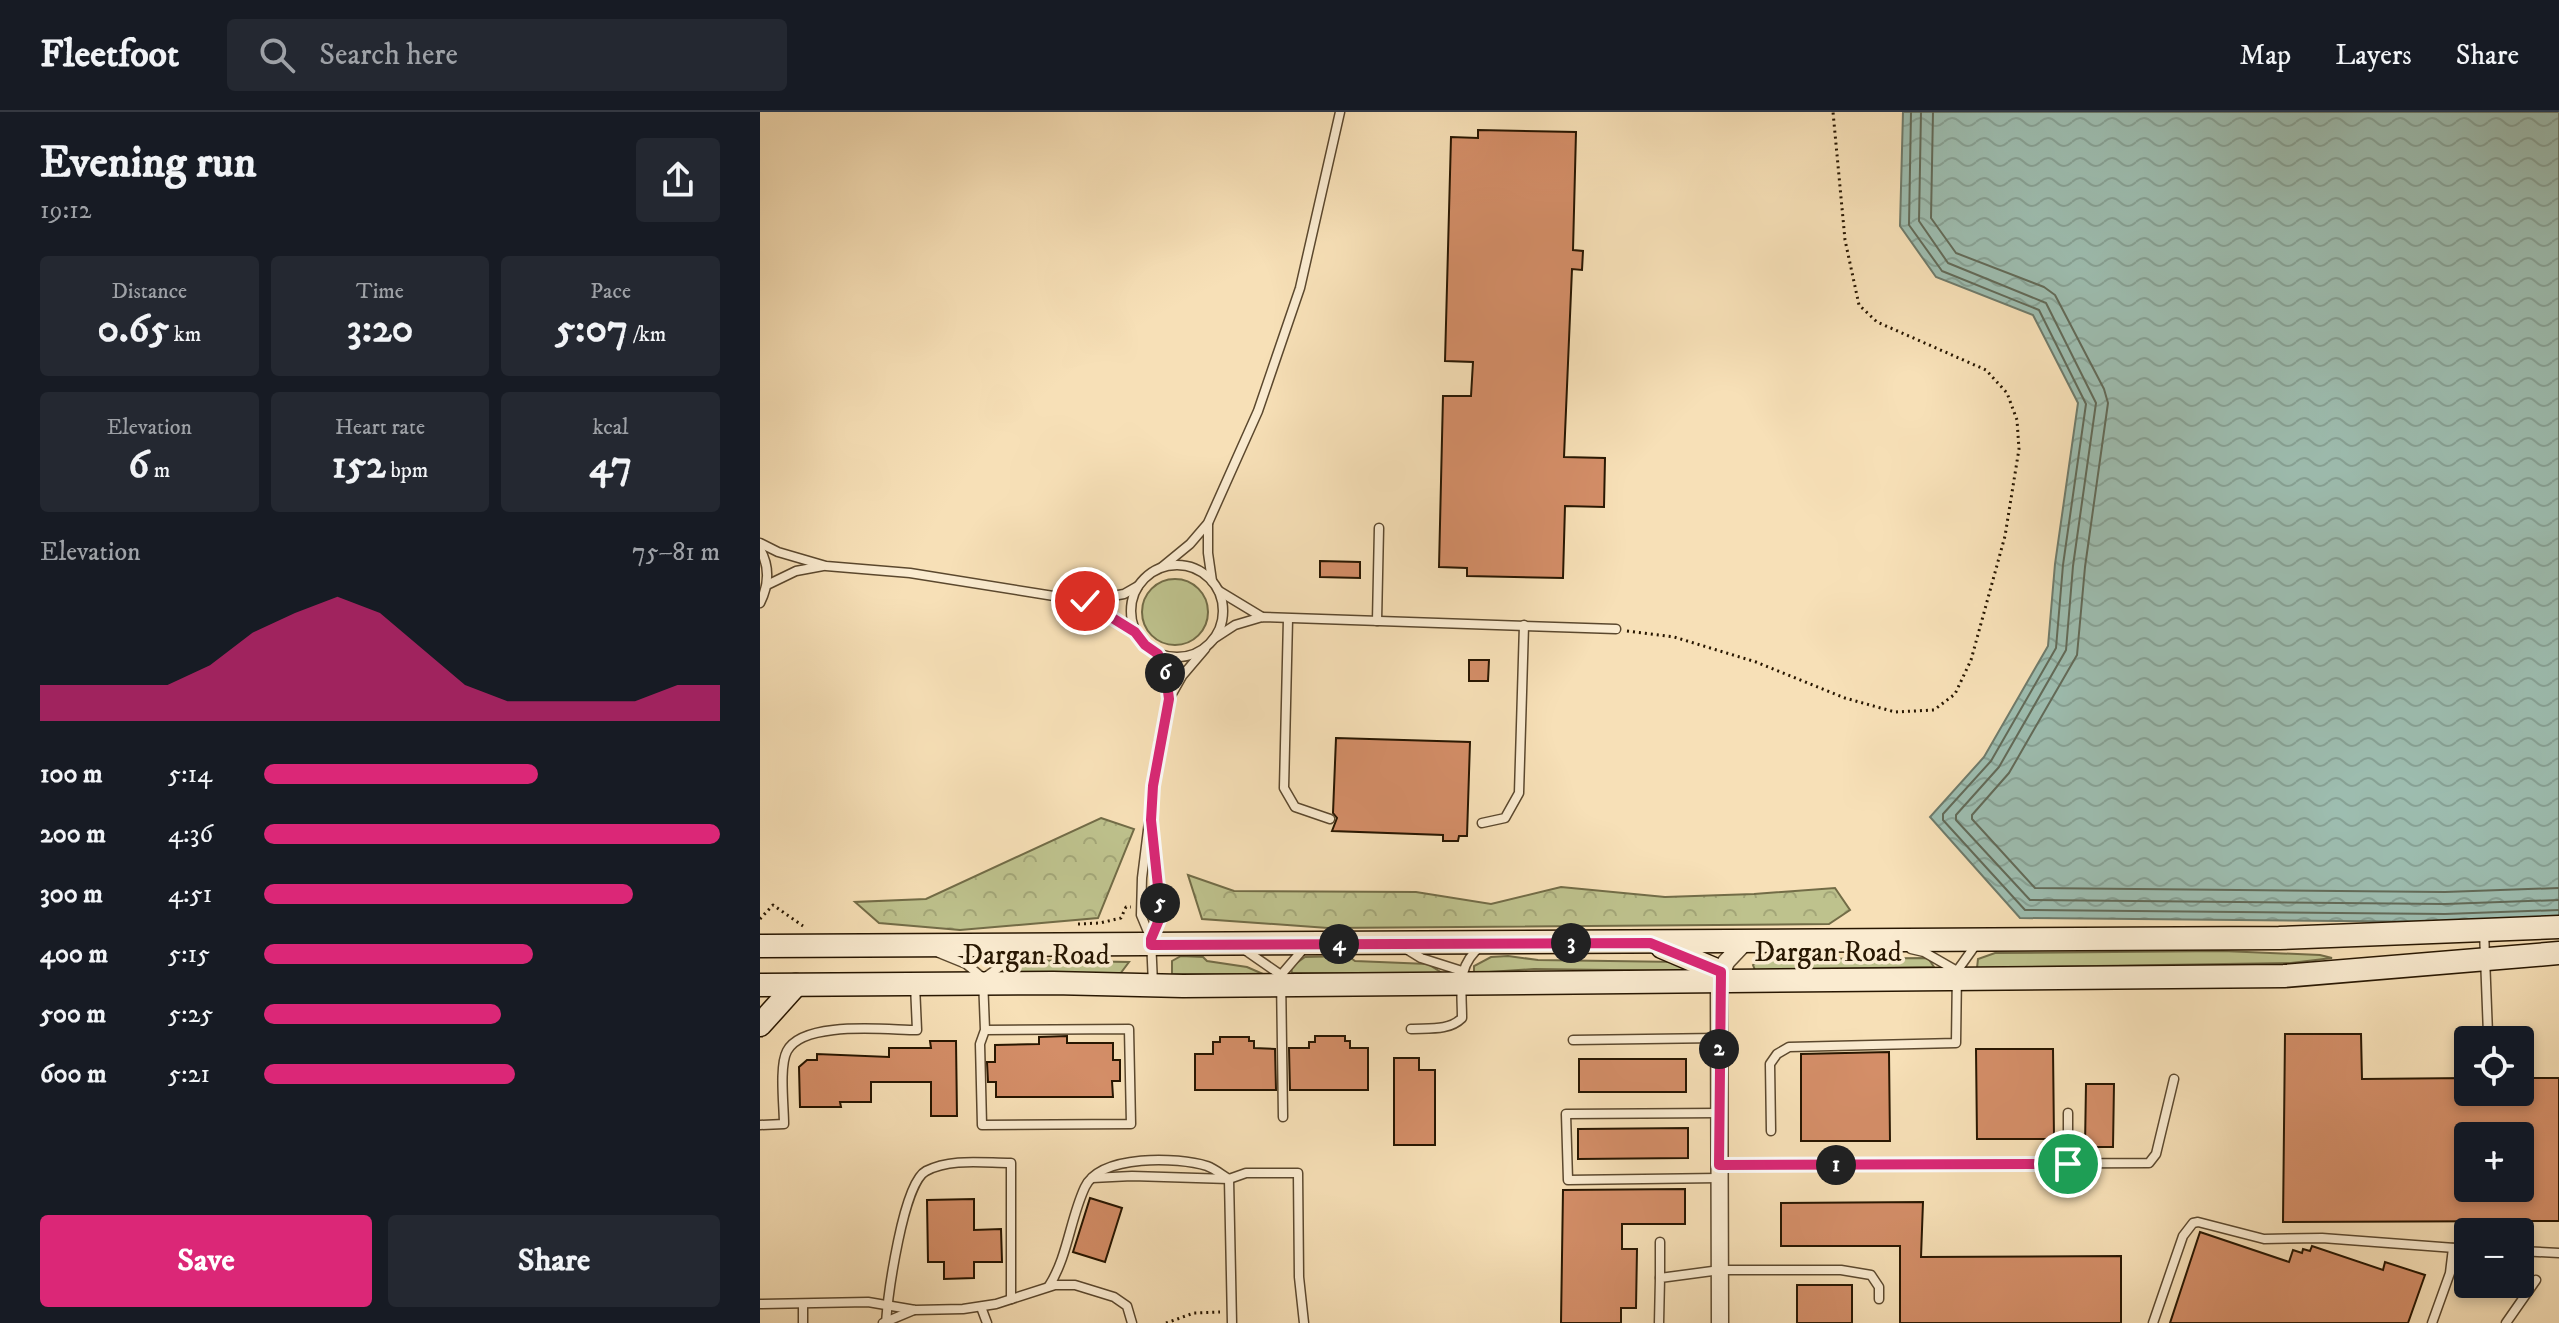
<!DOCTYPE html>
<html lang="en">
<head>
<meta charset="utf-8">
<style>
	:root { --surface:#171b24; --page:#242831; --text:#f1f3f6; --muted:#9ea1a6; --line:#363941; --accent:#db2777 }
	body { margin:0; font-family:"IM FELL DW Pica",serif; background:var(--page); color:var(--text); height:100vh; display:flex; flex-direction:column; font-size:30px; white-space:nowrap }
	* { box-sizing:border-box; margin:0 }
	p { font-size:26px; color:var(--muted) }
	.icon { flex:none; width:44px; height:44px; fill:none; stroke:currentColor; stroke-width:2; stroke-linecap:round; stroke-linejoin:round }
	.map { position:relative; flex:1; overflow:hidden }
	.panel { display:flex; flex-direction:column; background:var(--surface); width:760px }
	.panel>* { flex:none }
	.controls { position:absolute; left:1694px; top:914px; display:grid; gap:16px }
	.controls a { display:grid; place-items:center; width:80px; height:80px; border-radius:8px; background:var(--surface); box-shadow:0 4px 12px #0003; font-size:40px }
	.pin { position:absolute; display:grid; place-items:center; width:68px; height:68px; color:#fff; margin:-34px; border:4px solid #fff; border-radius:50%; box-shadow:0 2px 8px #0007 }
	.km { position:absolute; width:40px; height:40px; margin:-20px; border-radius:50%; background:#222; color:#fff; font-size:22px; line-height:40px; text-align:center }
	.round { display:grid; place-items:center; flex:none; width:84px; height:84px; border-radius:8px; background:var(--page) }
	.overview { display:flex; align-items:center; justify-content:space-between; height:136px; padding:0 40px }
	h1 { font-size:44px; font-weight:700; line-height:60px }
	.stats { display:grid; grid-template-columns:repeat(3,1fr); gap:12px; height:136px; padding:8px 40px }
	.stats div { display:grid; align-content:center; border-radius:8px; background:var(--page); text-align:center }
	.stats b { font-size:40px; font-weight:700 }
	.stats small { font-size:22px; font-weight:400 }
	.stats p { font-size:22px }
	.chart { height:224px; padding:16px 40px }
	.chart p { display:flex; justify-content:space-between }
	.chart svg { width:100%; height:144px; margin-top:8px; fill:var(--accent); opacity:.7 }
	.cta { display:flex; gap:16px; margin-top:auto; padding:16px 40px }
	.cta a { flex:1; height:92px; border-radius:8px; background:var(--accent); color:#fff; font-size:32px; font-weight:700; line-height:92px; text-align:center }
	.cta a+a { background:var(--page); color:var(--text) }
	ul { padding:0 40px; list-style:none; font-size:26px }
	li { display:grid; grid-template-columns:128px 96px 1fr; align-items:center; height:60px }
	li i { height:20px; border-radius:10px; background:var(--accent) }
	header { display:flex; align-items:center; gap:48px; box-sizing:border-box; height:112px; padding:0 40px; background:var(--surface); border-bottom:2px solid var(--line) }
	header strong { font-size:38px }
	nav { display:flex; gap:44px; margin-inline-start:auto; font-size:28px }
	.search { width:560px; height:72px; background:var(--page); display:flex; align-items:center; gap:20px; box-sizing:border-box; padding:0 28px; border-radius:8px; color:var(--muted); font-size:30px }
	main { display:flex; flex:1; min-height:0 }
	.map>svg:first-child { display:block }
	.green { fill:#bec28d; stroke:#726c47; stroke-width:2 }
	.forest { fill:url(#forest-crowns); stroke:#726c47; stroke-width:2 }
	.water { fill:url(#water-waves); stroke:#6e7a6a; stroke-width:2 }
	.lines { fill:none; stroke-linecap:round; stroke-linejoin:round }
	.shore { stroke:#626a58; stroke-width:2 }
	.building { fill:#d48e68; stroke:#271601; stroke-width:2; fill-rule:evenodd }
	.lane-casing { stroke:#5b482e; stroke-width:11 }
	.street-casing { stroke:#5b482e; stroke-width:19 }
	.secondary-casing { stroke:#271601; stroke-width:25 }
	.path { stroke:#271601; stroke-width:3; stroke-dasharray:2 4; stroke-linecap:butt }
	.lane { stroke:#faebd0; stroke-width:8 }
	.street { stroke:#faebd0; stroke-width:16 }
	.secondary { stroke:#faebd0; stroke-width:22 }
	.route-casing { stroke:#fff; stroke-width:16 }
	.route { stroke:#db2777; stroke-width:10 }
	.labels { text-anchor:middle; stroke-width:7; stroke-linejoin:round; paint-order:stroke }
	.street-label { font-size:28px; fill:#271601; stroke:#faebd0 }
</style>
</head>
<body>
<header>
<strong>Fleetfoot</strong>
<div class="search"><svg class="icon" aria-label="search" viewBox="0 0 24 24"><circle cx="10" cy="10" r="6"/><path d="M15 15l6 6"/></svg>Search here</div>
<nav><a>Map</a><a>Layers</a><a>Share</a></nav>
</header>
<main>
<section class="panel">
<div class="overview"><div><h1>Evening run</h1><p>19:12</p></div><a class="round"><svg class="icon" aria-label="share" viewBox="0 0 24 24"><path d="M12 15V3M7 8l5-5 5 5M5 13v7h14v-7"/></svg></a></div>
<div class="stats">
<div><p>Distance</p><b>0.65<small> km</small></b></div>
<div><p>Time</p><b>3:20</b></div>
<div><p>Pace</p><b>5:07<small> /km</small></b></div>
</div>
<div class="stats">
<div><p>Elevation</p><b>6<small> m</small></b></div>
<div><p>Heart rate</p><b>152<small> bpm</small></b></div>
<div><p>kcal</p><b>47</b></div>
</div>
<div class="chart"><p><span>Elevation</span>75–81 m</p>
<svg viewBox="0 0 160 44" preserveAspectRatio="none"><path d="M0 44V33L10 33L20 33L30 33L40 27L50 17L60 11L70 6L80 11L90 22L100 33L110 38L120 38L130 38L140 38L150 33L160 33V44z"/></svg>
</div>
<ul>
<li><b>100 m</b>5:14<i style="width:60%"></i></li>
<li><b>200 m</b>4:36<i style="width:100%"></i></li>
<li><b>300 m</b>4:51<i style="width:81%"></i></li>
<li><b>400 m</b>5:15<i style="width:59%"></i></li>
<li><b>500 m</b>5:25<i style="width:52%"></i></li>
<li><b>600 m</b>5:21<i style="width:55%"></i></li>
</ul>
<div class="cta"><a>Save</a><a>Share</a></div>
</section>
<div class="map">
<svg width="1799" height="1211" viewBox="0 0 1799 1211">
	<defs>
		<pattern id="forest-crowns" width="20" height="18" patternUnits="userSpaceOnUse" patternTransform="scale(2)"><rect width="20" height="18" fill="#bec28d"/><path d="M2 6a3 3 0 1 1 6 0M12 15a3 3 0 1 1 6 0" fill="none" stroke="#a3a678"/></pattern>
		<pattern id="water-waves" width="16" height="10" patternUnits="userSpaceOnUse" patternTransform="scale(2)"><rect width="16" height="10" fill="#9dbdb0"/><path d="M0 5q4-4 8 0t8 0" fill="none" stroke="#87a296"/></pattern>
	</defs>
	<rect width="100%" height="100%" fill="#f7e0b7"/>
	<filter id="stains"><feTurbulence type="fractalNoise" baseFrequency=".0025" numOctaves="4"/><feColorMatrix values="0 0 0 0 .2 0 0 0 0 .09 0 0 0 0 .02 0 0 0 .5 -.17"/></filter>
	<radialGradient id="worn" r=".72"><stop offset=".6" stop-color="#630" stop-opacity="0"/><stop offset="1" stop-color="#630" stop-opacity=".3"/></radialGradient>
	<g class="green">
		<circle cx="415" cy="500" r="33"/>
		<polygon points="1463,839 1560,843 1572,846 1531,851 1217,856 1218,847 1235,841"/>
		<polygon points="1035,842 1048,843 1051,847 1168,846 1174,855 995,858 993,853 1003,845"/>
		<polygon points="421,844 443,845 447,849 487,855 503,862 412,862 412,849"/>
		<polygon points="588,844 595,849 668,852 682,861 532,861 531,855 545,845"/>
		<polygon points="748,844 778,848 920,850 927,852 928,859 774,857 714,861 714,854 731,845"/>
		<polygon points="256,848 369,850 360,862 250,862"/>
	</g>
	<g class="forest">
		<polygon points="341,706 374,717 338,806 200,818 119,811 95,790 166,787"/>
		<polygon points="428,763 474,779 656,780 731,792 801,775 905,785 994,782 1075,776 1090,798 1069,812 568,816 442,807"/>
	</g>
	<polygon class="water" points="1143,0 1799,0 1799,805 1685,810 1260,806 1170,705 1224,645 1288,534 1295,452 1318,291 1273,203 1176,165 1140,114"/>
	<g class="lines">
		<g class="shore">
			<polyline points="1151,0 1149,113 1182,159 1279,198 1326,292 1303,453 1296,536 1231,649 1183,702 1183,708 1265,798 1685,802 1799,798"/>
			<polyline points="1161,0 1159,109 1188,151 1286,191 1336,291 1313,454 1306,538 1239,655 1196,703 1196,708 1270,788 1685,792 1799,788"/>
			<polyline points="1173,0 1171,106 1196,141 1284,175 1295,183 1344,277 1348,291 1325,455 1317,543 1249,661 1212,703 1212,707 1275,776 1685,780 1799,776"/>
		</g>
	</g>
	<g class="building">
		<polygon points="718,18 816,20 813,138 823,139 822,158 812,157 804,345 845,346 844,395 805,394 803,466 707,464 707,456 679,455 683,284 711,284 713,250 685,249 691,25 718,26"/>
		<polygon points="560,449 600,450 600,466 560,465"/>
		<polygon points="709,548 729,548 728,569 709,569"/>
		<polygon points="576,626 710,630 707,724 699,724 698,729 683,729 683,723 572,719 577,706 573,701"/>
		<path d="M 1525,922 L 1601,922 L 1602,967 L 1708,966 L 1708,980 L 1760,980 L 1760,966 L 1799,966 L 1799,1109 L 1523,1110 ZM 1708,1024 L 1760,1024 L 1760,1076 L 1708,1076 Z"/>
		<polygon points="307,924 307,931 353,931 353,948 360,948 360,969 352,969 353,985 236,985 236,970 228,970 227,950 235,950 235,933 279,932 279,925"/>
		<polygon points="555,924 585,924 585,929 590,929 590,936 608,936 608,978 530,978 529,936 549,936 549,930 555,930"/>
		<polygon points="460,925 489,925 489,929 494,929 494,936 515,937 516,978 435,978 435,942 453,942 453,930 460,930"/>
		<polygon points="170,929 196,929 197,1004 171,1004 171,970 111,970 111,990 80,990 81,995 40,995 39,955 47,948 57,948 57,942 129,945 129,936 171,936"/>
		<polygon points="1216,937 1293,937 1294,1027 1217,1027"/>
		<polygon points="1129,940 1130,1029 1041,1029 1041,942"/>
		<polygon points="634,946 659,946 659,958 675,958 675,1033 634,1033"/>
		<rect x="819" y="947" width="107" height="33"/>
		<polygon points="1326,972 1354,972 1353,1035 1325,1035"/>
		<polygon points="928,1016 928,1046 818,1047 818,1017"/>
		<polygon points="925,1077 925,1112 862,1112 862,1137 877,1137 876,1196 861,1196 861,1211 801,1211 803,1078"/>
		<polygon points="330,1086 362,1096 345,1150 313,1140"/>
		<polygon points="214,1087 214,1118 241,1117 242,1150 214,1150 214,1166 184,1167 184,1150 168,1150 167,1088"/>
		<polygon points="1163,1090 1161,1145 1361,1144 1361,1211 1140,1211 1140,1134 1021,1134 1021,1091"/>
		<polygon points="1440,1120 1529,1150 1533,1138 1542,1141 1543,1137 1550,1139 1552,1134 1623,1158 1625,1150 1665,1163 1648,1211 1410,1211"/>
		<rect x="1037" y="1173" width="55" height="38"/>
	</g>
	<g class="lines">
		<defs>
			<g id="lane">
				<polyline points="448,412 448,441 452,469"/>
				<polyline points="0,431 18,440 66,454 150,461 325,489 364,482 378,474"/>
				<path d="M 0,437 C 10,455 9,473 0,491"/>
				<circle cx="417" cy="499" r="46"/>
				<polyline points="402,455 430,432 448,411 498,299 540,176 580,0"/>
				<polyline points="7,473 36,459 63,454"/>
				<polyline points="459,479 502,505"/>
				<polyline points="326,490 375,520"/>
				<polyline points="528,507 524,676 535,695 570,707"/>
				<polyline points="617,509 619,416"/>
				<polyline points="455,526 475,513 502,505 856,517"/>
				<polyline points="398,542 406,564 409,586"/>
				<polyline points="722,711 745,706 759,681 764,513"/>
				<polyline points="1724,819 1728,922"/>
				<polyline points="391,827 401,803 392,719"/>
				<polyline points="482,836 521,863"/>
				<polyline points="1151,837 1164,840 1197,859"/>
				<polyline points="648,838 661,846 702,859"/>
				<polyline points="179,841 206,852 223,866 225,918 220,932 222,1013 371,1012 369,917 225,918"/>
				<polyline points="224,866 244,852 254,837"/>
				<polyline points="393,872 391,827 381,803 382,766 399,630 409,587 422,564 445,537"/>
				<path d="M 651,917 C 669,916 689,919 702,906 C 702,877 696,854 721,834"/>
				<polyline points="813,928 958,926"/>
				<polyline points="1308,1001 1308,1052"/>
				<polyline points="523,1005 521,863 545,835"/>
				<path d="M 0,1013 L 24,1012 C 24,994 19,954 27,939 C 43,908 127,918 157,918 L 155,873"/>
				<polyline points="1011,1019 1010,952 1017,942 1029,935 1196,931 1197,859 1217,831"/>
				<polyline points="959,1053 1389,1051 1396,1042 1414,967"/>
				<polyline points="332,1066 372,1064 469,1067 486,1061 538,1061 539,1165 544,1211"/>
				<polyline points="959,1066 808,1068 806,1002 959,1001"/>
				<polyline points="469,1067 472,1211"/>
				<polyline points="900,1130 900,1166"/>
				<polyline points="1760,1139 1799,1141"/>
				<path d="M 289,1174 C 308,1144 310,1107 325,1075 C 341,1042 418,1045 447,1054 C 455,1057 462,1063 469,1067"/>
				<polyline points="0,1192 108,1190 155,1198 203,1197 236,1192 295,1173 315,1173 354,1185 367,1194 372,1211"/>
				<polyline points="43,1192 43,1211"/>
				<polyline points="221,1195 227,1211"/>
				<polyline points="123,1211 154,1198"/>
				<path d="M 126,1211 C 128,1183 143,1071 166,1059 C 191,1046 223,1051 251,1051 L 251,1187"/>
				<polyline points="899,1211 900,1166 960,1158 1081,1158 1111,1163 1119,1175 1119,1187"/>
				<polyline points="1393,1211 1423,1124 1433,1111 1438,1110 1504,1127 1562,1126 1708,1137"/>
				<polyline points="1672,1211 1690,1161 1693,1136"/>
				<polyline points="1746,1211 1776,1168"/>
			</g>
			<polyline id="street" points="960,1211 959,870 966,850 984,831"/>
			<g id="secondary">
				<polyline points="0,834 1519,826 1799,815"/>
				<polyline points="902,835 961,860"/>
				<polyline points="0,873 293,871 423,874 1524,864 1799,841"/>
				<polyline points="0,913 36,873"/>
			</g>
		</defs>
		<use href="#lane" class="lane-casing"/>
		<use href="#street" class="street-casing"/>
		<use href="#secondary" class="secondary-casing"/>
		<g class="path">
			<polyline points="867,519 914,525 996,550 1085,586 1135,600 1174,598 1195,582 1211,548 1245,424 1259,337 1257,308 1247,281 1226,258 1117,210 1099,193 1085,128 1073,0"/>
			<polyline points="0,807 13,793 43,814"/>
			<polyline points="318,812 340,811 361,806 366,795 371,795"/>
			<polyline points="406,1211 434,1201 460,1200"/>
		</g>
		<use href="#lane" class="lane"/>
		<use href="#street" class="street"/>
		<use href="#secondary" class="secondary"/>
	</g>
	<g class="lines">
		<defs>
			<polyline id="route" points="325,489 375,520 385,533 398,542 406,564 409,587 393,674 391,708 401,803 391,827 391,833 890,831 961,860 959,1053 1308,1052"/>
		</defs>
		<use href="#route" class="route-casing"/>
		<use href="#route" class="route"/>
	</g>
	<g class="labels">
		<g class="street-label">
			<text x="1068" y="849">Dargan Road</text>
			<text x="276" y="852">Dargan Road</text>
		</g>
	</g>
	<rect width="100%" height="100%" filter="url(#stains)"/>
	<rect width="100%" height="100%" fill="url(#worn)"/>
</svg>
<div class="controls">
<a><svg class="icon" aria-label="locate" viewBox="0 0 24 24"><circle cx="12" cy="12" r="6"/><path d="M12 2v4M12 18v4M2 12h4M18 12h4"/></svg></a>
<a>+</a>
<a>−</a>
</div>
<div class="pin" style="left:1308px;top:1052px;background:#1e9e55"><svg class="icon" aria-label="arrive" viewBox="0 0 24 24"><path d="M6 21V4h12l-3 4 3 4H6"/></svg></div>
<div class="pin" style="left:325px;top:489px;background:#d93025"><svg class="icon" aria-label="check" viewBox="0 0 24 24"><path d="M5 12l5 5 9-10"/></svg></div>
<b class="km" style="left:1076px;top:1053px">1</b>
<b class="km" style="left:959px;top:937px">2</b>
<b class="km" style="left:811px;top:831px">3</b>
<b class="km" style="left:579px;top:832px">4</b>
<b class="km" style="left:400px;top:791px">5</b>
<b class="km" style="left:405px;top:561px">6</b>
</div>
</main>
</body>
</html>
